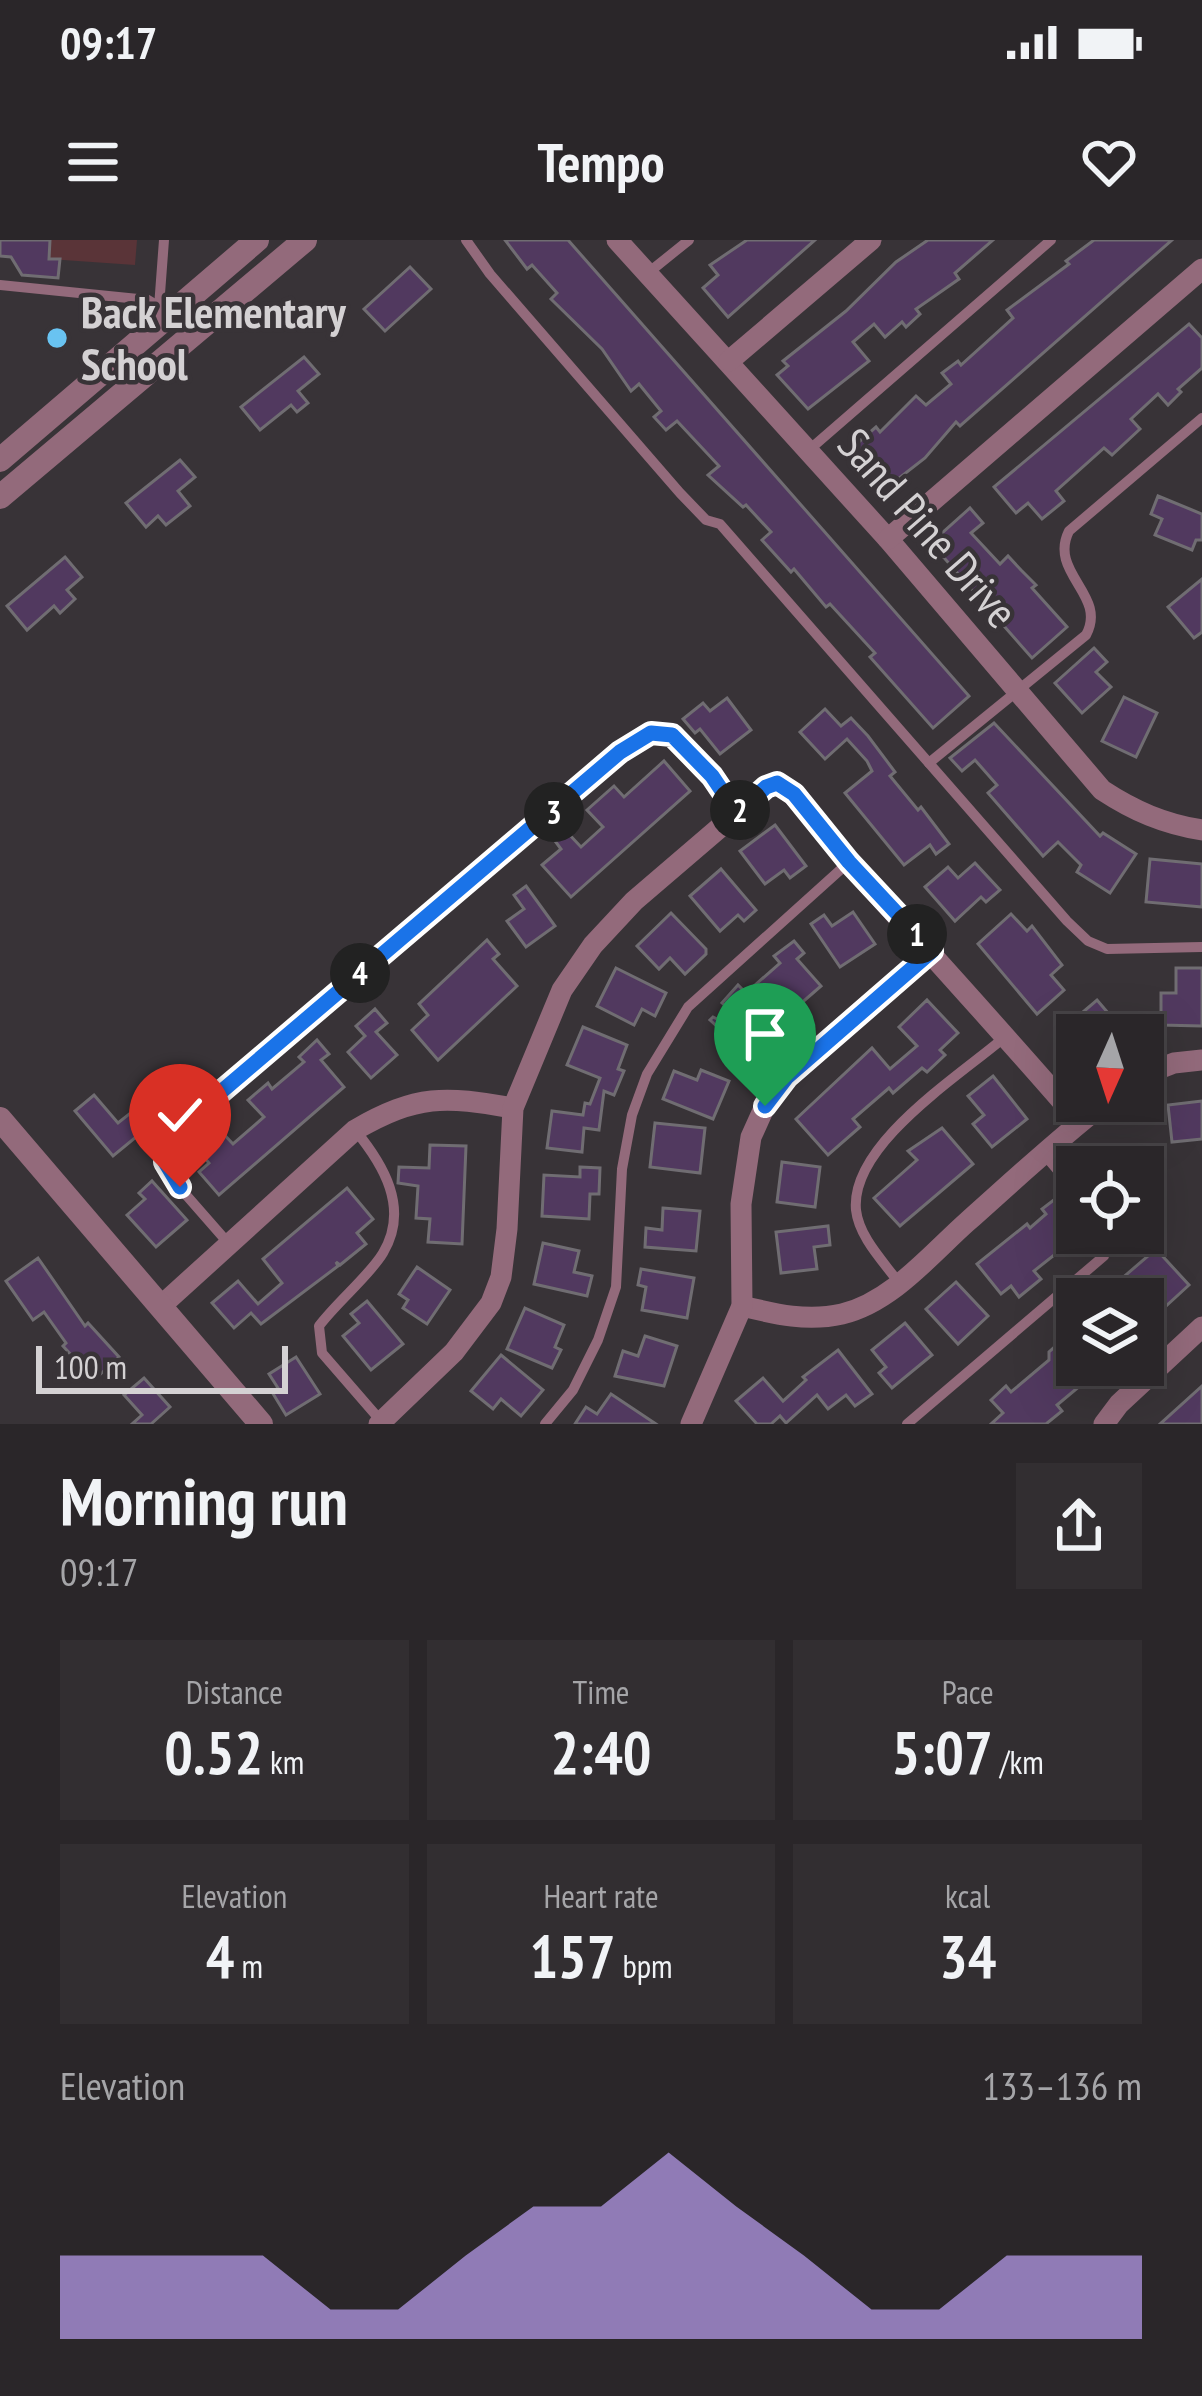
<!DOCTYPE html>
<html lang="en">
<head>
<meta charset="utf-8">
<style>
	:root { --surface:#2a2629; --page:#322e31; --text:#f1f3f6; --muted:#a5a5a8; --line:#464346; --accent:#bca0f2 }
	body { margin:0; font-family:"PT Sans Narrow",sans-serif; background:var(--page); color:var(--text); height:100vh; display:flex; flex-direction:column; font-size:45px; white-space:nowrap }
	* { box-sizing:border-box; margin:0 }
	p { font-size:39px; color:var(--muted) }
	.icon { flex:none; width:66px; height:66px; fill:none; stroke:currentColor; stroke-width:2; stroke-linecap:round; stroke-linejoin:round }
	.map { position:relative; height:1184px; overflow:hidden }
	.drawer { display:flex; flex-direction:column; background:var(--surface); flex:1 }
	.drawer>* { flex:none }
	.needle { width:78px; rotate:183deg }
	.buttons { position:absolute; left:1056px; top:774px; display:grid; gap:24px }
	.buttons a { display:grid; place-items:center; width:108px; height:108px; border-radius:0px; background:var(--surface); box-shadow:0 12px 48px #0002,0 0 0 3px var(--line); font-size:60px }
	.scale { position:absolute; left:36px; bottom:30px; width:252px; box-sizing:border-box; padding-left:12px; border:6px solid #d4d1d3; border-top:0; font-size:33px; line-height:42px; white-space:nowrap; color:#d4d1d3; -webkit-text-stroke:9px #383337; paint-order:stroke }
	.pin { position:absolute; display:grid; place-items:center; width:102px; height:102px; color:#fff; margin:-123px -51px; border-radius:50% 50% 50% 0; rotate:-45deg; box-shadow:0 0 12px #0007 }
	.pin .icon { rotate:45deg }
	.km { position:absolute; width:60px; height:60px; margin:-30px; border-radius:50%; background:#222; color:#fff; font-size:33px; line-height:60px; text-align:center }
	.round { display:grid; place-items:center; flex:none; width:126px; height:126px; border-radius:0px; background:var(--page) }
	.head { display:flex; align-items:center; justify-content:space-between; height:204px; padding:0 60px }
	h1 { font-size:66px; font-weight:800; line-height:90px }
	.stats { display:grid; grid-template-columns:repeat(3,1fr); gap:18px; height:204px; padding:12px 60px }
	.stats div { display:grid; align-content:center; border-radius:0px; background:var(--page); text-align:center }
	.stats b { font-size:60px; font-weight:800 }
	.stats small { font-size:33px; font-weight:400 }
	.stats p { font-size:33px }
	.chart { height:336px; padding:24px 60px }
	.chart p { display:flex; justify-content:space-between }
	.chart svg { width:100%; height:216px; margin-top:12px; fill:var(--accent); opacity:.7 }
	.status { display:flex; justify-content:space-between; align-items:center; height:84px; padding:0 60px; background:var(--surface); direction:ltr }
	.status svg { height:33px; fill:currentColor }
	header { display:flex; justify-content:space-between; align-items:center; height:156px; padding:0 60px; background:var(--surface); font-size:54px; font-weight:800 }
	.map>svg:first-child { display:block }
	.green { fill:#5a3438 }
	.building { fill:#51395f; stroke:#706d72; stroke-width:3 }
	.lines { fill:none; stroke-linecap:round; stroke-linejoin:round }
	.service { stroke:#936a7b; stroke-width:10 }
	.minor { stroke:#936a7b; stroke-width:21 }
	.tertiary { stroke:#936a7b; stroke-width:24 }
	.route-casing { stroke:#fff; stroke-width:24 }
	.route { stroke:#1a73e8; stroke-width:15 }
	.poi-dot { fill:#69c3f1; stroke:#383337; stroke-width:4.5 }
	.labels { text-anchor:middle; stroke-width:9; stroke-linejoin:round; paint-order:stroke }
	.poi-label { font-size:45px; font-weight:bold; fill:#d4d1d3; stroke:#383337; text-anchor:start }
	.street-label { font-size:45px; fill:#d4d1d3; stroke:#383337 }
</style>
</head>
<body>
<div class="status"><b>09:17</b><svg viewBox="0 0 49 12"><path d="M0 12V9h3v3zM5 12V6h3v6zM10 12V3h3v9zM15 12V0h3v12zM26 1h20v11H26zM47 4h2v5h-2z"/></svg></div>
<header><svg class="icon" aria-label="menu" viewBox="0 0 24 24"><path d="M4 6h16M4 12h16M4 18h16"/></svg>Tempo<svg class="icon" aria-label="heart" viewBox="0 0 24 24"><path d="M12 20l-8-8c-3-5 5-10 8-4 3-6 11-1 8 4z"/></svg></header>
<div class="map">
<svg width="1202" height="1184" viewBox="0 0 1202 1184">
	<rect width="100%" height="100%" fill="#383337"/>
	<polygon class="green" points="50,0 137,0 135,25 49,19"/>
	<g class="building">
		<polygon points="0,0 50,0 49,19 60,19 58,38 22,35 11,17 0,16"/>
		<polygon points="505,0 568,0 969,456 933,488 870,417 875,413 830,364 826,367 794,329 791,332 762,300 771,292 746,265 743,267 708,235 719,226 677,181 666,190 654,177 661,171 639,144 631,151 602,109 551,59 557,53 532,25 527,29"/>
		<polygon points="747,0 815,0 728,77 703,48 718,35 710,25"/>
		<polygon points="928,0 993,0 955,33 959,39 916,69 920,74 906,87 902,82 885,97 874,84 853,102 869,121 808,169 777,135 788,126 783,121 846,71 896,22"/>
		<polygon points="1094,0 1172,0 960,186 956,182 925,218 880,253 846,213 876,187 880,192 916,156 926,165 951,144 942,133 958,121 961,125 1013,78 1007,70 1069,24 1066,21"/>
		<polygon points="410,27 431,49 385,91 364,69"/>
		<polygon points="1189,84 1202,98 1202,128 1178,149 1181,152 1168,165 1158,154 1131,179 1140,189 1112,215 1104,208 1056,251 1064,261 1042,279 1028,263 1016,273 994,247"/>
		<polygon points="304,117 319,134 298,151 308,163 297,172 291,165 260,190 241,167"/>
		<polygon points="180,220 195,237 178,251 190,266 166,285 158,276 146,287 126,263"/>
		<polygon points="1158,256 1202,274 1202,300 1196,300 1192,310 1155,295 1162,279 1151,274"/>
		<polygon points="970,268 983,283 971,293 1000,324 1008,316 1021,330 1036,345 1032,348 1067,387 1032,418 931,303"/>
		<polygon points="65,317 82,337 67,350 75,359 60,373 54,366 27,390 7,366"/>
		<polygon points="1202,339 1202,392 1194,398 1168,367"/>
		<polygon points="1094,408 1107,422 1096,432 1111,447 1082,473 1055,443"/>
		<polygon points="1124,457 1157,473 1136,517 1102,501"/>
		<polygon points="727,458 751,490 720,514 700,489 695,493 683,479 703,463 710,471"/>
		<polygon points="825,469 841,486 851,478 868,496 895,532 890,536 918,570 921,567 949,604 936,614 930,605 904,625 845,553 872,531 867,521 847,499 825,519 800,492"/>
		<polygon points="994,483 1100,596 1103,593 1136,614 1110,653 1077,632 1081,625 1058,602 1043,616 988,553 997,545 975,520 962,531 950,518"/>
		<polygon points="664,521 690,551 571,657 542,625 561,609 555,601 566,591 581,607 603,587 587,570 614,546 624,557"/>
		<polygon points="775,585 806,626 790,638 784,630 765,644 740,611"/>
		<polygon points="1150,619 1202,624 1202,667 1146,662"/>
		<polygon points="975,623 1000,650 986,662 981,657 955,681 925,647 948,627 958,638"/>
		<polygon points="721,629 756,670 744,681 738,675 720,691 690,656"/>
		<polygon points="526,646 555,686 526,707 507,681 524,669 514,655"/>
		<polygon points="853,672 875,704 840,727 811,684 824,675 832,686"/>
		<polygon points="671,673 706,709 706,714 685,734 670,718 659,729 637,706"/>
		<polygon points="1011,674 1027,691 1032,686 1062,725 1051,735 1064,750 1037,774 978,704"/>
		<polygon points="487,700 499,714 493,719 517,746 438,820 412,790 428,775 419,764"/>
		<polygon points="794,701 804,713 797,719 821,746 790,773 788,770 747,814 710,780 713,777 739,790 725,776 731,771 722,763 738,745 746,753 780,723 774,716"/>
		<polygon points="616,728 666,753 655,776 642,769 634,785 597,766"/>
		<polygon points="1176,728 1202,728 1202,786 1161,785 1161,753 1176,753"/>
		<polygon points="927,760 958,793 940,810 945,815 927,832 922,828 893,853 889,848 853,879 860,887 828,915 796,879 872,808 890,829 917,806 899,787"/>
		<polygon points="1097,760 1114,780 1108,785 1116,795 1072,795 1090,780 1083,772"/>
		<polygon points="375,769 387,783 376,792 397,815 371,838 348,812 365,796 356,786"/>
		<polygon points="583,787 627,805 618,829 624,831 614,855 604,851 599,890 584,888 582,912 547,908 552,871 583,875 585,863 590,864 600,838 567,825"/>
		<polygon points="317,800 329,814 321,820 344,847 219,955 199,932 209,923 194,905 216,886 233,904 264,877 248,860 268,843 272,849 304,822 299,817"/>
		<polygon points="701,830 729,841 713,879 663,859 674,831 697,840"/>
		<polygon points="993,836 1027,879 992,907 973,884 984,875 968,856"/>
		<polygon points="94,855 118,883 133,871 147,888 113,916 75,871"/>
		<polygon points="1202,861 1202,899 1172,902 1168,865"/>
		<polygon points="655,883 705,888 700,933 650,927"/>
		<polygon points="942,888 973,924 900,986 874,958 917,920 908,911"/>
		<polygon points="430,905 466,906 462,1004 428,1002 430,979 416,978 418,946 398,943 399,927 429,928"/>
		<polygon points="782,922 820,927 815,967 777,962"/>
		<polygon points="580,927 600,928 599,954 590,954 589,979 542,976 544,935 580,937"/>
		<polygon points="152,941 187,980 156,1007 127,975 145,959 139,953"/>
		<polygon points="347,948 373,979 357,993 366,1004 340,1025 336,1022 338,1026 261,1084 251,1073 234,1088 212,1063 238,1041 258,1064 282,1043 263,1019"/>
		<polygon points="1055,959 1077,987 1077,993 1082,993 1034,1031 1041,1039 1019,1057 1011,1046 1001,1054 977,1024 1027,984 1030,988 1046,974 1042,969"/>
		<polygon points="663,968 700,971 696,1011 645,1007 646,988 662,990"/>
		<polygon points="828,986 830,1005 814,1007 817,1029 781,1033 776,992"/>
		<polygon points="543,1003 579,1011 574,1032 592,1036 587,1056 534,1044"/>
		<polygon points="1156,1009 1189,1045 1143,1087 1143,1059 1098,1059"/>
		<polygon points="38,1018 85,1086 88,1083 119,1117 94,1140 63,1106 66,1103 44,1072 33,1080 6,1041"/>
		<polygon points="417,1027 450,1050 427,1084 403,1068 408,1060 399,1054"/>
		<polygon points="641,1029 694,1038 687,1078 642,1070 646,1047 638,1045"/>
		<polygon points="956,1042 988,1076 958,1104 926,1069"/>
		<polygon points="367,1061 403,1104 371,1130 343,1096 359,1083 351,1074"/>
		<polygon points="525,1068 564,1085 555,1107 561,1110 552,1128 507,1109"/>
		<polygon points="905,1083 932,1115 892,1148 879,1133 886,1127 872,1110"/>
		<polygon points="1077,1083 1077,1125 1105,1125 1057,1165 1062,1171 1046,1184 991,1184 1003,1173 991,1160 1006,1146 1011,1152 1049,1120 1049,1112 1060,1102 1057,1099"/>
		<polygon points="645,1096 677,1106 664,1146 615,1136 623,1111 638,1116"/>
		<polygon points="838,1110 872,1154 855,1166 846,1155 828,1169 817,1155 786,1183 780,1176 771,1184 757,1184 736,1161 763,1138 783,1161 806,1140 803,1137"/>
		<polygon points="501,1115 543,1150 521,1176 501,1159 493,1169 471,1151"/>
		<polygon points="296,1117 320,1154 286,1175 272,1152 278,1148 269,1134"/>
		<polygon points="144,1138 170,1167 151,1184 132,1184 142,1175 124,1155"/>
		<polygon points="1202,1146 1202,1184 1160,1184"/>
		<polygon points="611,1154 656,1184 575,1184 586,1167 597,1174"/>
	</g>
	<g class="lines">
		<g class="service">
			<polyline points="466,0 490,34 680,253 706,280 720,284 1067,681 1088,701 1107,709 1202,707"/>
			<polyline points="648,33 689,0"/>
			<polyline points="0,45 148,60 168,72"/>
			<polyline points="159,67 164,0"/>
			<polyline points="809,210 1051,0"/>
			<path d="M 929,523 L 1086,395 C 1108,355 1048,333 1069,291 L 1202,178"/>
			<path d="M 355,890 C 383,924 410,968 383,1013 C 370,1035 337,1062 319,1086 L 322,1113 L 381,1181"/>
			<polyline points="1043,913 1077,953"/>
			<polyline points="229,1004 180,948 165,922 168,901 202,867 620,513 651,493 672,495 712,536 737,573"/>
			<path d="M 899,1043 C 883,1021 859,997 856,970 C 850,904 961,835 1006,796"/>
			<polyline points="545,1184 573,1150 598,1100 616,1047 622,929 632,875 647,834 688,767 849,622"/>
			<polyline points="907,1184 1104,1016 1107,993"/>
		</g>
		<g class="minor">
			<path d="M 617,0 L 888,299 L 1102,550 C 1134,571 1164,584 1202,590"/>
			<polyline points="729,121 871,0"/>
			<polyline points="888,299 1202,29"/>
			<polyline points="1143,835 1174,823 1202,820"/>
			<path d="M 161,1066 L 355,890 C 418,854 444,856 513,868"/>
			<path d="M 742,1066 C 775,1074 807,1082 842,1074 C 892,1062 931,1014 967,982 C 1013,941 1058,899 1107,861"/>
			<path d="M 379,1184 L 454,1112 L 491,1063 L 501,1037 L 507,989 L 513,868 L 562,750 L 593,705 L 634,661 L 767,547 L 777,543 C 809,564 827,597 851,625 C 928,711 1005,795 1080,882"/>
			<polyline points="691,1184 742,1066 741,964 751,897 765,866 787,837 933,711"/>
			<polyline points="1104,1184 1119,1164 1202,1087"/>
		</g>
		<g class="tertiary">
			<polyline points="0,220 257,0"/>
			<polyline points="0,257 305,0"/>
			<polyline points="0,879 261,1184"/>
		</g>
	</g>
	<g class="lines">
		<defs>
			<polyline id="route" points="180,947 165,922 168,901 202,868 620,512 651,493 672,495 712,536 737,573 766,547 777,543 794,554 849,622 932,711 787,837 765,866"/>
		</defs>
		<use href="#route" class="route-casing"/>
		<use href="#route" class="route"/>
	</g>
	<circle class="poi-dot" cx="57" cy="98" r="12"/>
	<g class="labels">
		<g class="poi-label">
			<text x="81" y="88">Back Elementary<tspan x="81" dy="52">School</tspan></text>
		</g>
		<g class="street-label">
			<text transform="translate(928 288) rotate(49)" y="16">Sand Pine Drive</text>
		</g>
	</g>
</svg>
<div class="buttons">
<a><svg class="needle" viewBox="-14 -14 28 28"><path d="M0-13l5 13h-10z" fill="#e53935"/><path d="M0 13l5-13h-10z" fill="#a5a5a8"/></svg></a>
<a><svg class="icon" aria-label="locate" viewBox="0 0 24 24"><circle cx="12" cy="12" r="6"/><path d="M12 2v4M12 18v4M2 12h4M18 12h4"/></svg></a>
<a><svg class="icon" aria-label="layers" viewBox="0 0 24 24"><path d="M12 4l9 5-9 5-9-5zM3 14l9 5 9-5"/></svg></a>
</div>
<div class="scale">100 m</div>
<div class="pin" style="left:765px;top:866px;background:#1e9e55"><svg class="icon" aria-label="arrive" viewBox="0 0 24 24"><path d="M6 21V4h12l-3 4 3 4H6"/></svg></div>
<div class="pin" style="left:180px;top:947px;background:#d93025"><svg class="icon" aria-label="check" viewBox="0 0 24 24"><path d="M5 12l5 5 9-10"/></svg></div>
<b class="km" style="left:917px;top:694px">1</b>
<b class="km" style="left:740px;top:570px">2</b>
<b class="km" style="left:554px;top:572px">3</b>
<b class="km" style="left:360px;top:733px">4</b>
</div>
<section class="drawer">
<div class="head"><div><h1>Morning run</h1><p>09:17</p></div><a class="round"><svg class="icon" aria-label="share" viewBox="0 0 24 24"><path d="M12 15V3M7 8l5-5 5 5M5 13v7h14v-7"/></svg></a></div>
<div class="stats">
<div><p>Distance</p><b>0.52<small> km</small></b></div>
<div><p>Time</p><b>2:40</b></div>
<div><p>Pace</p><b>5:07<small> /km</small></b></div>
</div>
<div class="stats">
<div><p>Elevation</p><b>4<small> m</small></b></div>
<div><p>Heart rate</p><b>157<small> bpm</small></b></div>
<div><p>kcal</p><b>34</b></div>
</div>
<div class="chart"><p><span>Elevation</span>133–136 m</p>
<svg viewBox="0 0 160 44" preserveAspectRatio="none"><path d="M0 44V27L10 27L20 27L30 27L40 38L50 38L60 27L70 17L80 17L90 6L100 17L110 27L120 38L130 38L140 27L150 27L160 27V44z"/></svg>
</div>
</section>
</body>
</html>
